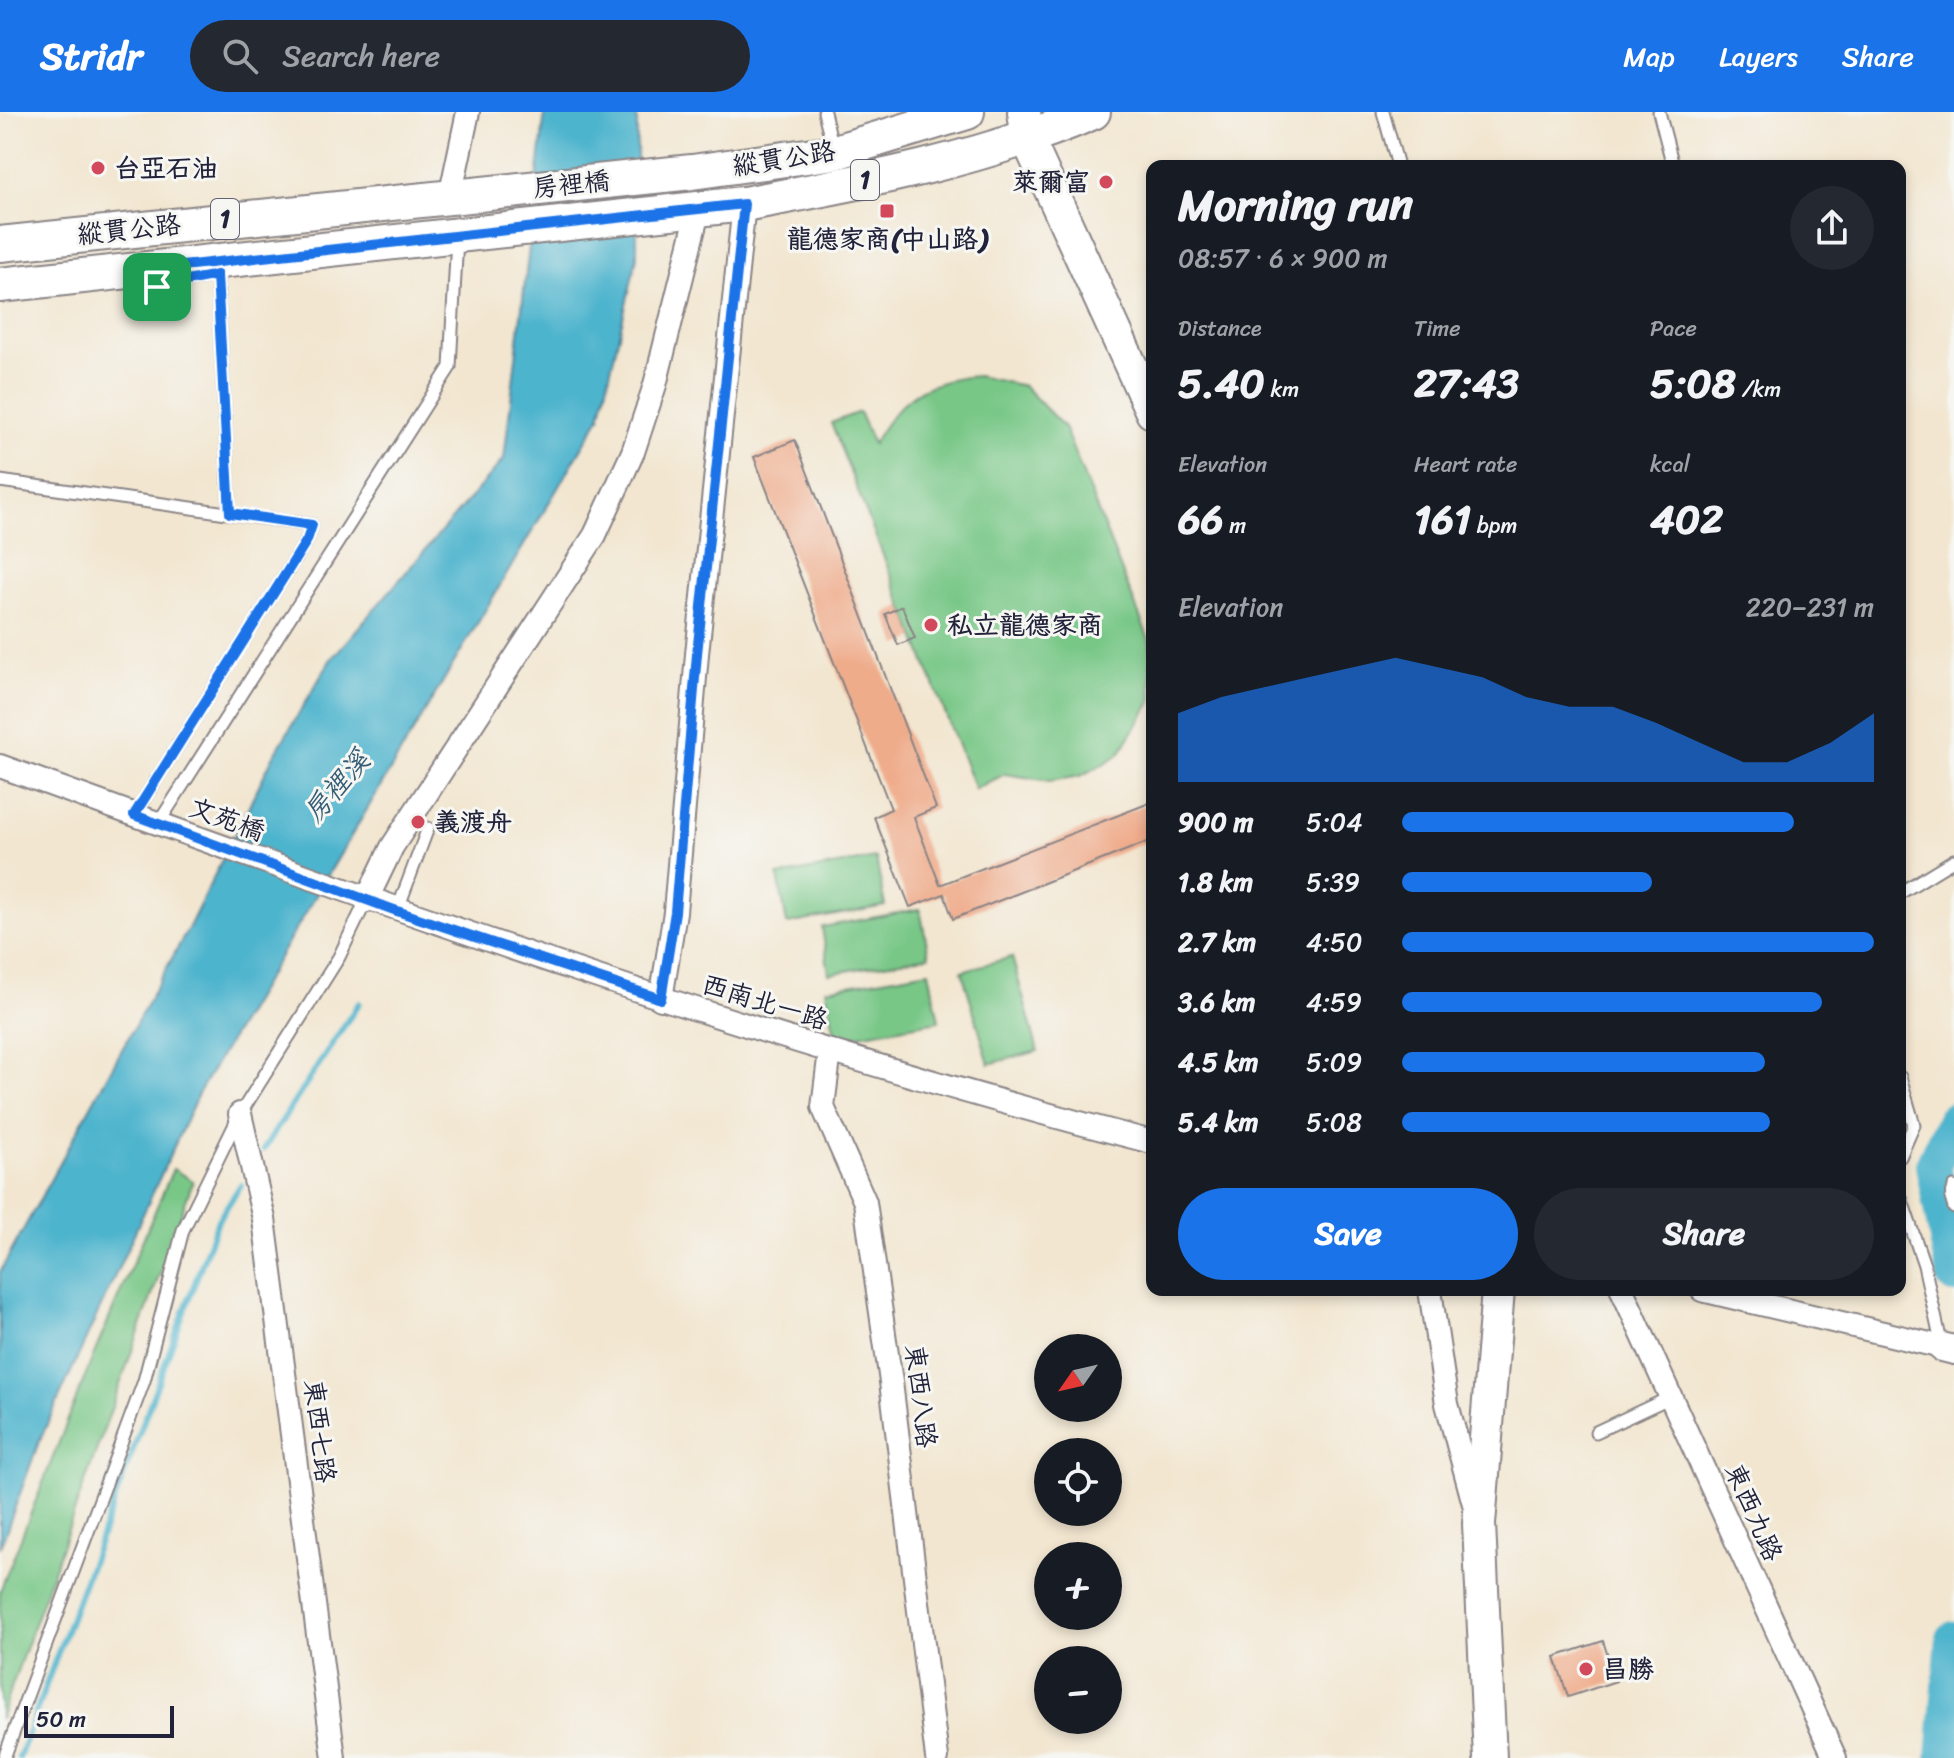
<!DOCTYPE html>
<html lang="en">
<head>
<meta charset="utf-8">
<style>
	:root { --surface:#171b24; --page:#242831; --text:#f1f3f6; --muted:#9ea1a6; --accent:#1a73e8 }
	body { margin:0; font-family:Sriracha,"LXGW WenKai TC",sans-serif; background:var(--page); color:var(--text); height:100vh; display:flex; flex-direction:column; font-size:30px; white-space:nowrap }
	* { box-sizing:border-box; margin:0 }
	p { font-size:26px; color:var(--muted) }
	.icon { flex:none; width:44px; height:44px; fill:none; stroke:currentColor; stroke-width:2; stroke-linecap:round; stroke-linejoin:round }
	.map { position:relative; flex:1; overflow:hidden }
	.drawer { position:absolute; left:1146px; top:48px; width:760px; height:1136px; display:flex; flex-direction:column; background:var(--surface); border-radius:16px; box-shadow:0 4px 12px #0003 }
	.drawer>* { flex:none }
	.needle { width:52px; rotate:236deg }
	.buttons { position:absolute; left:1034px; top:1222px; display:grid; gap:16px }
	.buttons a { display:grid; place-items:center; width:88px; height:88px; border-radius:50%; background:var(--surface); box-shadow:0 4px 12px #0003; font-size:40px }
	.scale { position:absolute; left:24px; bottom:20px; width:150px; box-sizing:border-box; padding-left:8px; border:4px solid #22223b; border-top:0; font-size:22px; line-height:28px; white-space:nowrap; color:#22223b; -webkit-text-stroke:6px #f6f6f2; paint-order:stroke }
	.pin { position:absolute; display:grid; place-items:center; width:68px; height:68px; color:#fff; margin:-34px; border-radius:16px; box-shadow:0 4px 12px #0006 }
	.round { display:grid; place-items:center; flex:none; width:84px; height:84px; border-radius:42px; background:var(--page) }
	.head { display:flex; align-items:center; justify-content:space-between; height:136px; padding:0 32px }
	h1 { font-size:44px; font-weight:700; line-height:60px }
	.figures { display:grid; grid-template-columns:repeat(3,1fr); gap:12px; height:136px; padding:8px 32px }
	.figures div { display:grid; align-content:center }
	.figures b { font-size:40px; font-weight:700 }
	.figures small { font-size:22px; font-weight:400 }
	.figures p { font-size:22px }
	.chart { height:224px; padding:16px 32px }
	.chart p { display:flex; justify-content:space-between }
	.chart svg { width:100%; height:144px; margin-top:8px; fill:var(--accent); opacity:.7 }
	.button { display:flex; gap:16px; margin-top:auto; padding:16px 32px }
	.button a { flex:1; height:92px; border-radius:48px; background:var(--accent); color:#fff; font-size:32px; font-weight:700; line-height:92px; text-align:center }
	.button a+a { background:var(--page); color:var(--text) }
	ul { padding:0 32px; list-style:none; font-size:26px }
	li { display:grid; grid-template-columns:128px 96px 1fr; align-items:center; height:60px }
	li i { height:20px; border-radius:10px; background:var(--accent) }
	header { display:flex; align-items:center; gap:48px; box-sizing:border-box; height:112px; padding:0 40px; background:var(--accent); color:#fff }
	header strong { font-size:38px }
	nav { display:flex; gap:44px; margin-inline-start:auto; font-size:28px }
	.search { width:560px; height:72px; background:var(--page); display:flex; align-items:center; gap:20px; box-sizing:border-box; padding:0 28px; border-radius:44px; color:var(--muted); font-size:30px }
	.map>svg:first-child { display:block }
	.green { fill:#78c787; stroke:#4d7461; stroke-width:2 }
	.water { fill:#4eb4cd; stroke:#386b84; stroke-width:2 }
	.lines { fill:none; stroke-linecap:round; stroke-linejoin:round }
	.stream { stroke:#4eb4cd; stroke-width:6 }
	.river { stroke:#4eb4cd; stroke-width:36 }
	.building { fill:#efac8b }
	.service-casing { stroke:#8a8486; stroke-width:15 }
	.minor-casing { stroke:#8a8486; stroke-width:26 }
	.tertiary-casing { stroke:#8a8486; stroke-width:32 }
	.secondary-casing { stroke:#8a8486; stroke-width:36 }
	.primary-casing { stroke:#8a8486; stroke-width:38 }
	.service { stroke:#fff; stroke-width:11 }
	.minor { stroke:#fff; stroke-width:22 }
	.tertiary { stroke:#fff; stroke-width:28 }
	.secondary { stroke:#fff; stroke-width:32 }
	.primary { stroke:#fff; stroke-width:34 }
	.route-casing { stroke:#fff; stroke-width:16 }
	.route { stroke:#1a73e8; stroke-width:10 }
	.poi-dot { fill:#d1495b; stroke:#f6f6f2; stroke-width:3 }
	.labels { text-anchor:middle; stroke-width:6; stroke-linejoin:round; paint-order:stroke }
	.shield { fill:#f6f6f2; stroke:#626272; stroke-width:2 }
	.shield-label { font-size:24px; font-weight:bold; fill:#22223b }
	.street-label { font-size:26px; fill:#22223b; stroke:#f6f6f2 }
	.poi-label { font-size:26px; font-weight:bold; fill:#22223b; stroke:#f6f6f2; text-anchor:start }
	.water-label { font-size:28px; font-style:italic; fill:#345c75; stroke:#f6f6f2 }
</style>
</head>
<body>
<header>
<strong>Stridr</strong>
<div class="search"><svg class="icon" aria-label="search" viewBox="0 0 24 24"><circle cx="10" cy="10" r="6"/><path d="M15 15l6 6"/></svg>Search here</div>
<nav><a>Map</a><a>Layers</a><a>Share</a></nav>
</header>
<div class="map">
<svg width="1954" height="1646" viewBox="0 0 1954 1646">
	<rect width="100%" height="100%" fill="#f6f6f2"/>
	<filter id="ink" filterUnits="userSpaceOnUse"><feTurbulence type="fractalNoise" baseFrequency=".0125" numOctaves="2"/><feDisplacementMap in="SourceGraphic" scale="16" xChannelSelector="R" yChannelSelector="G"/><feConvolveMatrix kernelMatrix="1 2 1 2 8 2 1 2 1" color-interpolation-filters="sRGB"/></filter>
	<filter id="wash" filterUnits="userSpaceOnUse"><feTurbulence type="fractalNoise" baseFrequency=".006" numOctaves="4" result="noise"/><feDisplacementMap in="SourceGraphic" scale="32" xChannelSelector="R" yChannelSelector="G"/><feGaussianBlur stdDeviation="1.8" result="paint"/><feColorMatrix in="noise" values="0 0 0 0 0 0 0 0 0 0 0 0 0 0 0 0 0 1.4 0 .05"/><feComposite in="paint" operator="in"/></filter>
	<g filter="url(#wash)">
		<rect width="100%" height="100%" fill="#f2e6d0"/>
		<g class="green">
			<path d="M 977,264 L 1024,274 L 1064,315 L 1150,530 L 1152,589 L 1119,642 L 1104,652 L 1080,664 L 1050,669 L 1005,662 L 975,677 L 831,311 L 859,300 L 873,332 C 900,285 922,269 977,264 Z"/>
			<polygon points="876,746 885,794 787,812 778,764"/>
			<polygon points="920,797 929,844 829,862 822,815"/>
			<polygon points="1012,845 1038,939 989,952 962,859"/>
			<polygon points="929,859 939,909 836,927 826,877"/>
			<polygon points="173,1057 193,1069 0,1607 0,1479 94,1242"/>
		</g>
		<polygon class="water" points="545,0 637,0 637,145 600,305 198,982 39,1330 0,1436 0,1160 188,817 272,647 331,547 504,347"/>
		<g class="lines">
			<g class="stream">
				<polyline points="263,1038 359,891"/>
				<polyline points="19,1646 218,1108 241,1073"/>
			</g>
			<g class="river">
				<polyline points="1954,1008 1933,1053 1954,1164"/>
				<polyline points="1944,1646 1954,1527"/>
			</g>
		</g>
		<g id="blocks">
			<g class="building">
				<polygon points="795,328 936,696 914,705 940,773 1152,690 1152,728 953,807 944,782 910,795 874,705 891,697 754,345"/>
				<polygon points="902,494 915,526 898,533 885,502"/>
				<polygon points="1603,1529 1616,1569 1568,1585 1555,1545"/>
			</g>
		</g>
	</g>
	<g filter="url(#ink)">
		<use href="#blocks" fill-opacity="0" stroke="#8a8486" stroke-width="2"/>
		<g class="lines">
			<defs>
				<g id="service">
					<polyline points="824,0 833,36"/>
					<polyline points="1383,0 1398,54"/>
					<polyline points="1659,0 1673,54"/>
					<polyline points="149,162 157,175 217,163 230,401"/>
					<polyline points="0,369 312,413 307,428 134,703"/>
					<polyline points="158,712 450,255 457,126"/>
					<polyline points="1900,781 1954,748"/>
					<polyline points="397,799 428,716"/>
					<polyline points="1900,965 1914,1013 1900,1045"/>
					<polyline points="1954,1075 1951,1086 1954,1096"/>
					<polyline points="1900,1083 1924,1153 1942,1235"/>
					<polyline points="1596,1320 1671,1285"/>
					<polyline points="4,1646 144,1269 183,1118 240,1002 339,845 366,789"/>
				</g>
				<g id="minor">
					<polyline points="450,85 468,0"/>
					<path d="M 0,654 C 381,793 759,929 1152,1030"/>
					<polyline points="366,789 392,735 595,423 633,340 655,273 699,96"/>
					<polyline points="661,887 675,800 697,542 744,92"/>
					<polyline points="830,939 823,995 865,1090 891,1270 937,1646"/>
					<polyline points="240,1002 264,1107 334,1646"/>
					<polyline points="1430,1178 1447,1292 1474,1392"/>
					<polyline points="1622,1178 1835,1646"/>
					<polyline points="1702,1178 1942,1235"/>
				</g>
				<polyline id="tertiary" points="1942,1235 1954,1238"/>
				<g id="secondary">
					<polyline points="1024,0 1028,28 1152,300"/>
					<polyline points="1490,1646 1479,1412 1498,1178"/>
				</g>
				<g id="primary">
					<polyline points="0,132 692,60 835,40 967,0"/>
					<path d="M 0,173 L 744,92 C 862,70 982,48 1093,0"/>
				</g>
			</defs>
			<use href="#service" class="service-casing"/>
			<use href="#minor" class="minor-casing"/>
			<use href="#tertiary" class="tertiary-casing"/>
			<use href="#secondary" class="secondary-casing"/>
			<use href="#primary" class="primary-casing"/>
			<use href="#service" class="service"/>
			<use href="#minor" class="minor"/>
			<use href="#tertiary" class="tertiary"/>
			<use href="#secondary" class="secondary"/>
			<use href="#primary" class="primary"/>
		</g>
	</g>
	<g class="lines" filter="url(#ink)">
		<defs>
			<polygon id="route" points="744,92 697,542 675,800 661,887 397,799 134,703 307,428 312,413 230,401 217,163 157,175 146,158"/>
		</defs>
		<use href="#route" class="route-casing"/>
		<use href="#route" class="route"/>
	</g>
	<g class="poi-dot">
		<circle cx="98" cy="56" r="8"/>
		<circle cx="1106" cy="70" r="8"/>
		<rect x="879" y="91" width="16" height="16" rx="4"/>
		<circle cx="931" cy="513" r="8"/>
		<circle cx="418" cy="710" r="8"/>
		<circle cx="1586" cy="1557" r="8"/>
	</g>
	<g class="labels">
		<g class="shield">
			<rect x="851" y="48" width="28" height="40" rx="6"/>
			<rect x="211" y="87" width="28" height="40" rx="6"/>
		</g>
		<g class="shield-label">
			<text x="865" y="76">1</text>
			<text x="225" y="115">1</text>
		</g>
		<g class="street-label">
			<text transform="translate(784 46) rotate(-9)" y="9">縱貫公路</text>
			<text transform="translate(571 72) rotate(-6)" y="9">房裡橋</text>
			<text transform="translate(129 117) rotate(-6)" y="9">縱貫公路</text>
			<text transform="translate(227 707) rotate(20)" y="9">文苑橋</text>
			<text transform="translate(765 890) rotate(17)" y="9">西南北一路</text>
			<text transform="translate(921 1284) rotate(83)" y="9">東西八路</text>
			<text transform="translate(320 1319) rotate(83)" y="9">東西七路</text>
			<text transform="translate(1754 1400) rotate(66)" y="9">東西九路</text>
		</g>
		<g class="poi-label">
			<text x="114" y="65">台亞石油</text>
			<text x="1090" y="79" text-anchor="end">萊爾富</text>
			<text x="887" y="136" text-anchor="middle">龍德家商(中山路)</text>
			<text x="947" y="522">私立龍德家商</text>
			<text x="434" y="719">義渡舟</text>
			<text x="1602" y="1566">昌勝</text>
		</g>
		<g class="water-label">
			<text transform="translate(336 674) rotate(-49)" y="10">房裡溪</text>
		</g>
	</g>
</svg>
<div class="buttons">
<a><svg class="needle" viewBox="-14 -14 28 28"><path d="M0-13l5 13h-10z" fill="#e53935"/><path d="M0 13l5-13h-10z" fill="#9ea1a6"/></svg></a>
<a><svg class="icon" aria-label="locate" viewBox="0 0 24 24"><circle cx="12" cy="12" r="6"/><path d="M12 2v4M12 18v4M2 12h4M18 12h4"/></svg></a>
<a>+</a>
<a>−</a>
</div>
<div class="scale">50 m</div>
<div class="pin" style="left:157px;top:175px;background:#1e9e55"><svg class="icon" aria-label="arrive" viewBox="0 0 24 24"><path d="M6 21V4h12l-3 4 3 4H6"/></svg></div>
<section class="drawer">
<div class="head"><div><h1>Morning run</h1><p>08:57 · 6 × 900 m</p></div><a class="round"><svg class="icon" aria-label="share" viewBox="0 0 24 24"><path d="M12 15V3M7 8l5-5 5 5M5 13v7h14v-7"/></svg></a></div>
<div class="figures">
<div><p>Distance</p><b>5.40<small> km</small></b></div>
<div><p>Time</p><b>27:43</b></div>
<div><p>Pace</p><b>5:08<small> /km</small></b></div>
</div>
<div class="figures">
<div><p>Elevation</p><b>66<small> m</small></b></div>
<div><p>Heart rate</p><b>161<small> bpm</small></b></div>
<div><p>kcal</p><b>402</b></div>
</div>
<div class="chart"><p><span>Elevation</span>220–231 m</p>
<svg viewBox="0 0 160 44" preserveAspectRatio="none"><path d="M0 44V23L10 18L20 15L30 12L40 9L50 6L60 9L70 12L80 18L90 21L100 21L110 26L120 32L130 38L140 38L150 32L160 23V44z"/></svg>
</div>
<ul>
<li><b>900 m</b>5:04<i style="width:83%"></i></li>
<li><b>1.8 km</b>5:39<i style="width:53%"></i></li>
<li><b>2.7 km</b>4:50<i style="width:100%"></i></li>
<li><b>3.6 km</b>4:59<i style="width:89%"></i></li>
<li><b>4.5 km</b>5:09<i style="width:77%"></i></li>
<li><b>5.4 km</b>5:08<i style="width:78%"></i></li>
</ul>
<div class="button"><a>Save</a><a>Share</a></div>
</section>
</div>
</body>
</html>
